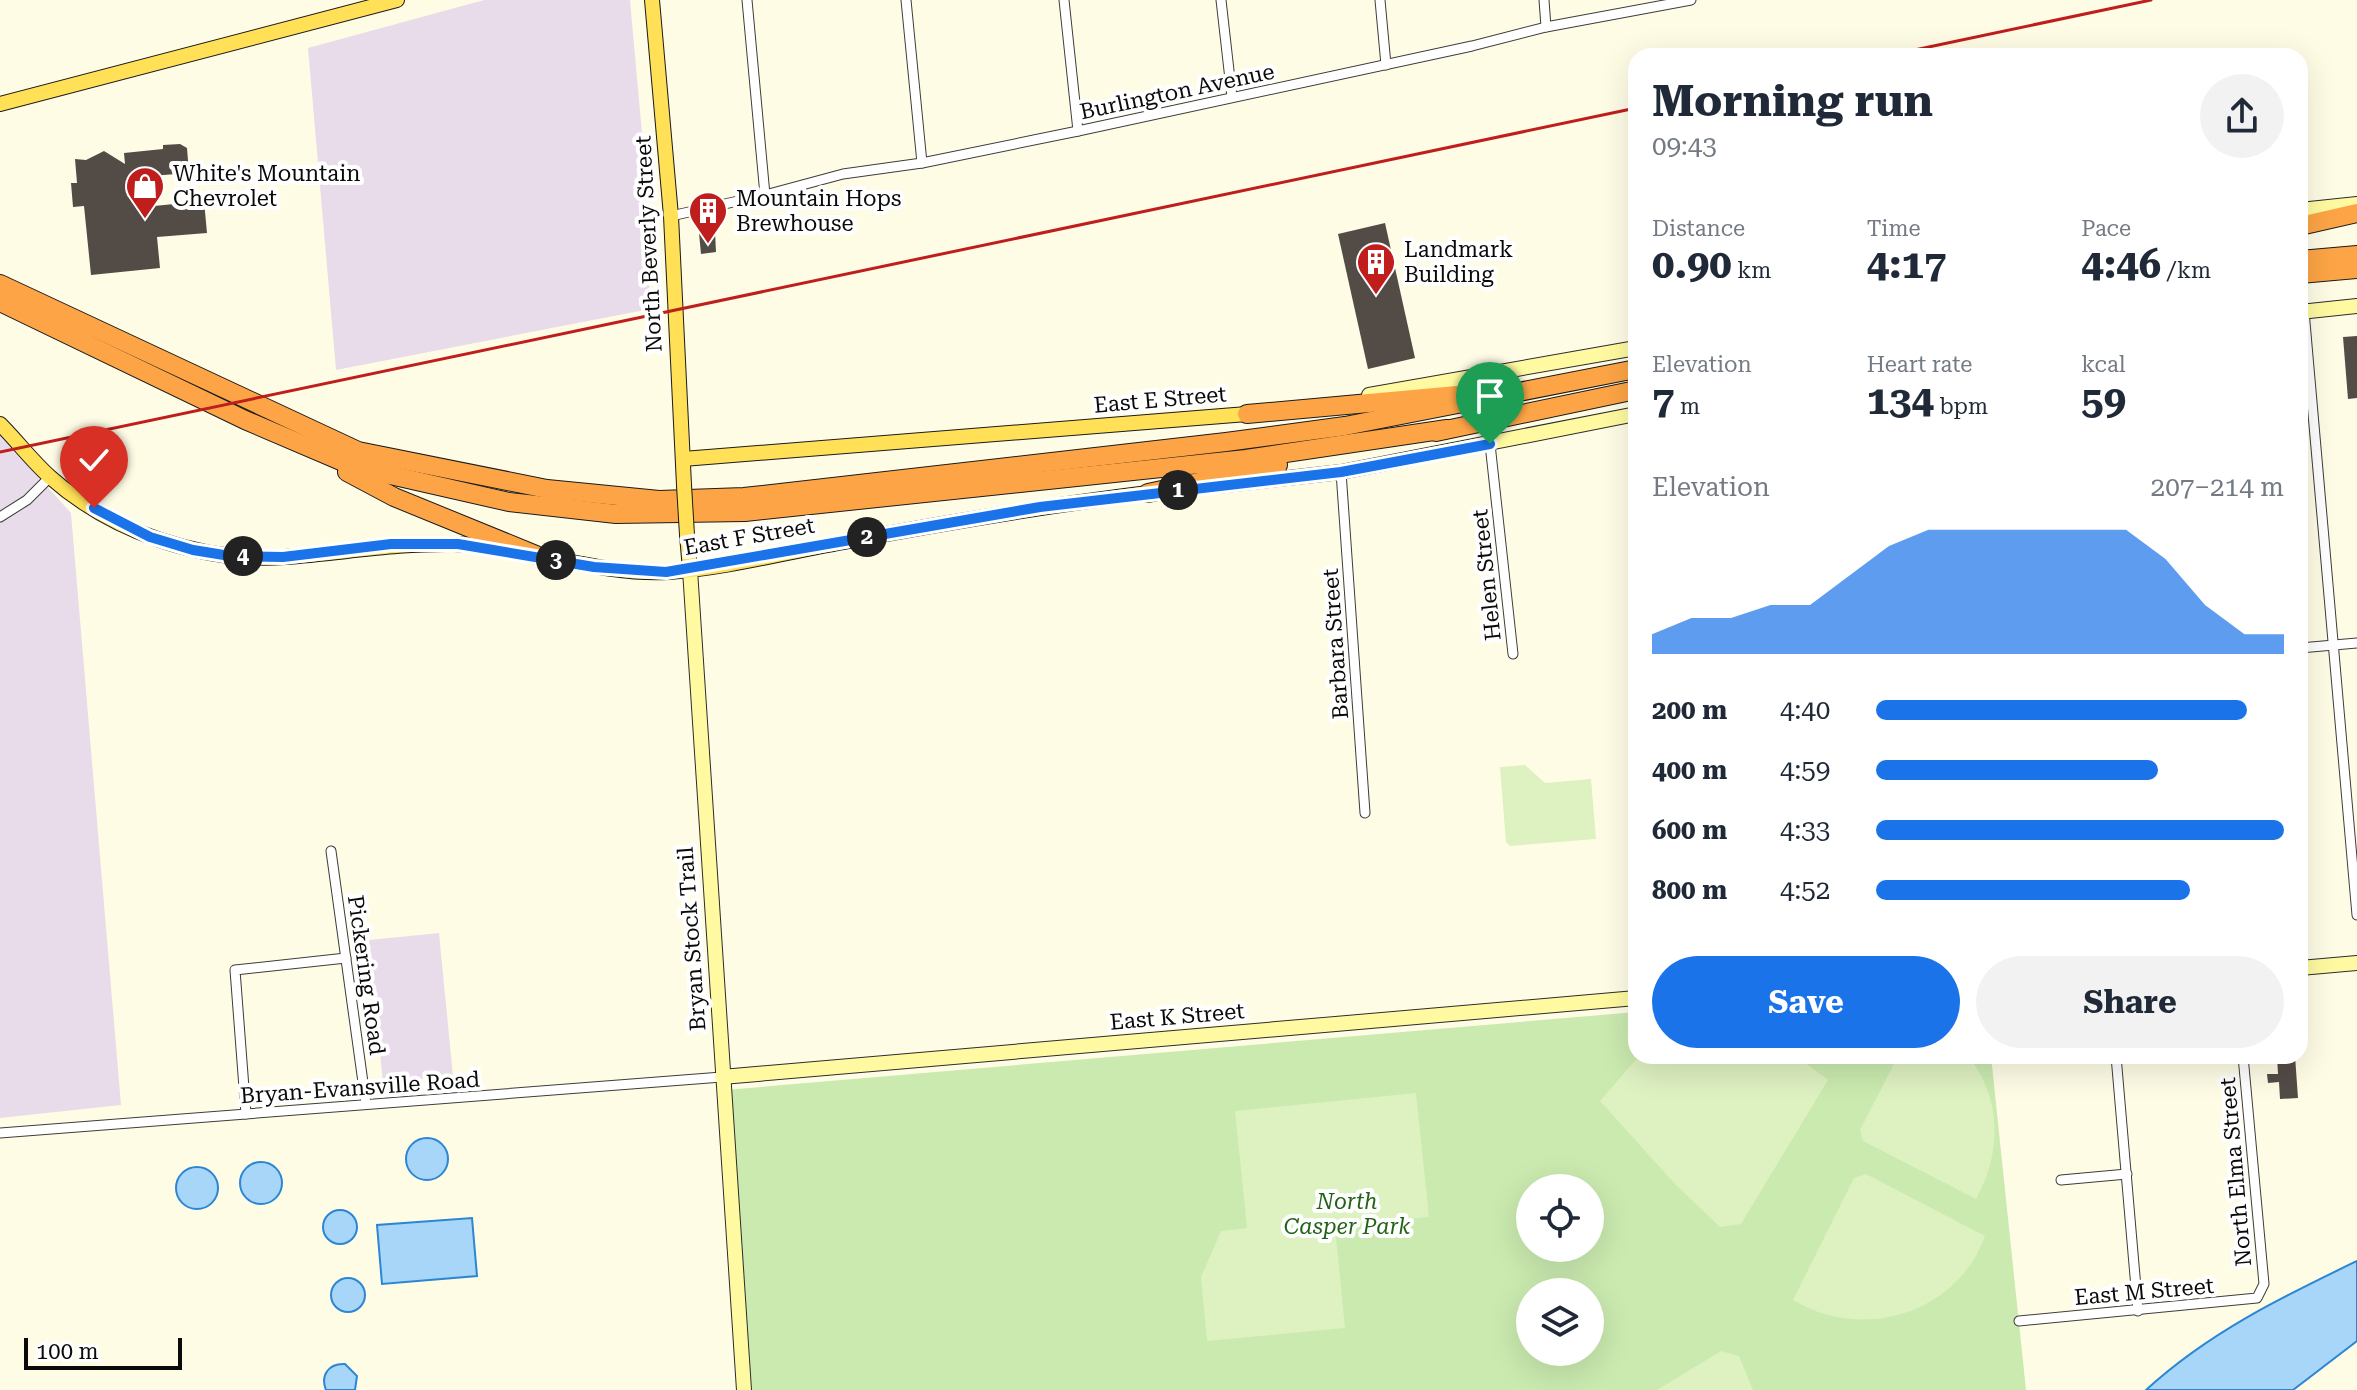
<!DOCTYPE html>
<html lang="en">
<head>
<meta charset="utf-8">
<style>
	:root { --surface:#fff; --page:#f2f2f3; --text:#1f2937; --muted:#747a83; --accent:#1a73e8 }
	body { margin:0; font-family:"Roboto Serif",serif; background:var(--page); color:var(--text); height:100vh; display:flex; flex-direction:column; font-size:30px; white-space:nowrap }
	* { box-sizing:border-box; margin:0 }
	p { font-size:26px; color:var(--muted) }
	.icon { flex:none; width:44px; height:44px; fill:none; stroke:currentColor; stroke-width:2; stroke-linecap:round; stroke-linejoin:round }
	.map { position:relative; flex:1; overflow:hidden }
	.side { position:absolute; left:1628px; top:48px; width:680px; height:1016px; display:flex; flex-direction:column; background:var(--surface); border-radius:24px; box-shadow:0 8px 32px #0002 }
	.side>* { flex:none }
	.buttons { position:absolute; left:1516px; top:1174px; display:grid; gap:16px }
	.buttons a { display:grid; place-items:center; width:88px; height:88px; border-radius:50%; background:var(--surface); box-shadow:0 8px 32px #0002; font-size:40px }
	.scale { position:absolute; left:24px; bottom:20px; width:158px; box-sizing:border-box; padding-left:8px; border:4px solid #0a0a0a; border-top:0; font-size:22px; line-height:28px; white-space:nowrap; color:#0a0a0a; -webkit-text-stroke:6px #fff; paint-order:stroke }
	.pin { position:absolute; display:grid; place-items:center; width:68px; height:68px; color:#fff; margin:-82px -34px; border-radius:50% 50% 50% 0; rotate:-45deg; box-shadow:0 0 8px #0007 }
	.pin .icon { rotate:45deg }
	.km { position:absolute; width:40px; height:40px; margin:-20px; border-radius:50%; background:#222; color:#fff; font-size:22px; line-height:40px; text-align:center }
	.round { display:grid; place-items:center; flex:none; width:84px; height:84px; border-radius:42px; background:var(--page) }
	.summary { display:flex; align-items:center; justify-content:space-between; height:136px; padding:0 24px }
	h1 { font-size:44px; font-weight:700; line-height:60px }
	.figures { display:grid; grid-template-columns:repeat(3,1fr); gap:12px; height:136px; padding:8px 24px }
	.figures div { display:grid; align-content:center }
	.figures b { font-size:40px; font-weight:700 }
	.figures small { font-size:22px; font-weight:400 }
	.figures p { font-size:22px }
	.chart { height:224px; padding:16px 24px }
	.chart p { display:flex; justify-content:space-between }
	.chart svg { width:100%; height:144px; margin-top:8px; fill:var(--accent); opacity:.7 }
	.action { display:flex; gap:16px; margin-top:auto; padding:16px 24px }
	.action a { flex:1; height:92px; border-radius:48px; background:var(--accent); color:#fff; font-size:32px; font-weight:700; line-height:92px; text-align:center }
	.action a+a { background:var(--page); color:var(--text) }
	ul { padding:0 24px; list-style:none; font-size:26px }
	li { display:grid; grid-template-columns:128px 96px 1fr; align-items:center; height:60px }
	li i { height:20px; border-radius:10px; background:var(--accent) }
	.map>svg:first-child { display:block }
	.industrial { fill:#e9dcea }
	.green { fill:#caeaaf; fill-rule:evenodd }
	.pitch { fill:#def1c1 }
	.water { fill:#a8d6f9; stroke:#2b86d4; stroke-width:2 }
	.building { fill:#534b46 }
	.lines { fill:none; stroke-linecap:round; stroke-linejoin:round }
	.street-casing { stroke:#3d3d3d; stroke-width:11 }
	.secondary-casing { stroke:#2c2c2c; stroke-width:16 }
	.primary-casing { stroke:#1b1b1b; stroke-width:16 }
	.highway-casing { stroke:#1b1b1b; stroke-width:20 }
	.street { stroke:#fff; stroke-width:9 }
	.secondary { stroke:#fffaa1; stroke-width:14 }
	.primary { stroke:#ffe056; stroke-width:14 }
	.highway { stroke:#fda546; stroke-width:18 }
	.rail { stroke:#bf1e1c; stroke-width:3 }
	.primary-bridge-casing { stroke:#1b1b1b; stroke-width:16; stroke-linecap:butt }
	.primary-bridge { stroke:#ffe056; stroke-width:14 }
	.route-casing { stroke:#fff; stroke-width:16 }
	.route { stroke:#1a73e8; stroke-width:10 }
	.labels { text-anchor:middle; stroke-width:8; stroke-linejoin:round; paint-order:stroke }
	.street-label { font-size:22px; fill:#0a0a0a; stroke:#fff }
	.poi-label { font-size:22px; fill:#0a0a0a; stroke:#fff; text-anchor:start }
	.park-label { font-size:22px; font-style:italic; fill:#236318; stroke:#fff }
</style>
</head>
<body>
<div class="map">
<svg width="2357" height="1390" viewBox="0 0 2357 1390">
	<rect width="100%" height="100%" fill="#fffce6"/>
	<g class="industrial">
		<polygon points="484,0 630,0 644,156 650,309 336,370 308,48"/>
		<polygon points="0,434 71,513 121,1105 0,1118"/>
		<polygon points="439,933 453,1076 383,1083 369,940"/>
	</g>
	<path class="green" d="M 1636,1012 L 1636,1056 L 1991,1056 L 2026,1390 L 750,1390 L 725,1090 ZM 1530,1188 L 1590,1188 L 1590,1248 L 1530,1248 ZM 1530,1292 L 1590,1292 L 1590,1352 L 1530,1352 Z"/>
	<g class="pitch">
		<polygon points="1525,765 1545,783 1591,779 1596,839 1510,846 1506,842 1500,767"/>
		<polygon points="1639,1056 1796,1056 1828,1080 1741,1224 1720,1227 1675,1184 1600,1101"/>
		<path d="M 1898,1056 L 1968,1056 C 2002,1098 2002,1153 1976,1199 L 1863,1141 L 1860,1130 Z"/>
		<polygon points="1416,1093 1429,1217 1335,1226 1345,1328 1207,1341 1201,1277 1221,1231 1247,1228 1235,1111"/>
		<path d="M 1866,1174 L 1985,1236 C 1957,1314 1862,1342 1793,1300 L 1854,1178 Z"/>
		<polygon points="1721,1351 1739,1356 1753,1390 1657,1390"/>
	</g>
	<g class="water">
		<circle cx="427" cy="1159" r="21"/>
		<circle cx="261" cy="1183" r="21"/>
		<circle cx="197" cy="1188" r="21"/>
		<circle cx="340" cy="1227" r="17"/>
		<polygon points="472,1218 477,1276 382,1284 377,1225"/>
		<path d="M 2357,1261 L 2357,1341 L 2293,1390 L 2146,1390 C 2208,1333 2282,1297 2357,1261 Z"/>
		<circle cx="348" cy="1295" r="17"/>
		<path d="M 345,1364 L 357,1376 L 355,1390 L 326,1390 C 320,1375 329,1363 345,1364 Z"/>
	</g>
	<g class="building">
		<polygon points="180,144 187,148 189,173 151,176 154,206 204,201 207,233 157,237 160,268 91,275 84,206 73,207 71,183 77,183 75,159 86,160 104,151 125,164 124,153 163,149 163,145"/>
		<polygon points="1385,223 1415,358 1368,369 1338,234"/>
		<polygon points="715,232 716,252 701,254 699,233"/>
		<polygon points="2357,336 2357,398 2348,399 2343,337"/>
		<polygon points="2277,1056 2295,1056 2298,1098 2280,1099 2279,1082 2268,1083 2267,1074 2278,1074"/>
	</g>
	<g class="lines">
		<defs>
			<g id="street">
				<polyline points="747,0 765,195"/>
				<polyline points="906,0 922,163"/>
				<polyline points="1064,0 1078,131"/>
				<polyline points="1221,0 1232,97"/>
				<polyline points="1380,0 1386,65"/>
				<polyline points="1544,0 1546,27"/>
				<polyline points="671,216 765,195 843,174 922,163 1078,131 1472,46 1546,27 1691,0"/>
				<polyline points="2304,311 2357,915"/>
				<polyline points="1633,415 1636,447"/>
				<polyline points="1490,444 1513,654"/>
				<polyline points="1341,472 1365,813"/>
				<polyline points="0,517 27,500 50,477"/>
				<polyline points="2300,648 2357,643"/>
				<polyline points="331,851 366,1104"/>
				<polyline points="2116,1056 2138,1311"/>
				<polyline points="246,1114 235,970 346,958"/>
				<polyline points="0,1133 722,1077"/>
				<polyline points="2061,1180 2127,1174"/>
				<polyline points="2019,1321 2257,1298 2264,1284 2243,1056"/>
			</g>
			<g id="secondary">
				<polyline points="2300,210 2357,204"/>
				<polyline points="2300,312 2357,306"/>
				<polyline points="1369,395 1636,348"/>
				<polyline points="1216,486 1341,472 1636,414"/>
				<polyline points="690,570 744,1390"/>
				<polyline points="2300,968 2357,963"/>
				<polyline points="722,1077 1636,998"/>
			</g>
			<g id="primary">
				<polyline points="652,0 671,216 684,485"/>
				<polyline points="0,104 397,0"/>
				<path d="M 0,424 C 17,441 32,461 50,477 C 112,532 202,563 285,557 C 342,553 396,543 454,544 C 527,545 596,576 669,572 C 727,568 786,552 843,542 C 944,523 1045,506 1148,493"/>
				<polyline points="683,459 1247,414"/>
				<polyline points="687,535 690,570"/>
			</g>
			<g id="highway">
				<polyline points="2300,226 2357,213"/>
				<polyline points="2300,260 2357,255"/>
				<polyline points="2300,274 2357,269"/>
				<polyline points="0,284 358,451 547,489 659,500 744,497 1226,442 1345,426 1636,369"/>
				<polyline points="0,302 245,420 355,467 509,502 616,514 745,512 1246,459 1447,429"/>
				<polyline points="1247,414 1457,395"/>
				<polyline points="1436,432 1636,390"/>
				<polyline points="347,472 394,497 536,555"/>
				<polyline points="1148,493 1278,465"/>
			</g>
		</defs>
		<use href="#street" class="street-casing"/>
		<use href="#secondary" class="secondary-casing"/>
		<use href="#primary" class="primary-casing"/>
		<use href="#highway" class="highway-casing"/>
		<use href="#street" class="street"/>
		<use href="#secondary" class="secondary"/>
		<use href="#primary" class="primary"/>
		<use href="#highway" class="highway"/>
		<g class="rail">
			<polyline points="1886,56 2151,0"/>
			<polyline points="0,452 1636,108"/>
		</g>
		<defs>
			<polyline id="primary-bridge" points="684,485 687,535"/>
		</defs>
		<use href="#primary-bridge" class="primary-bridge-casing"/>
		<use href="#primary-bridge" class="primary-bridge"/>
	</g>
	<g class="lines">
		<defs>
			<polyline id="route" points="94,508 150,537 193,550 230,556 283,557 391,544 458,544 594,567 666,572 1040,507 1341,472 1490,444"/>
		</defs>
		<use href="#route" class="route-casing"/>
		<use href="#route" class="route"/>
	</g>
	<defs>
		<symbol id="shop-pin" viewBox="-11 -11 22 30"><path d="M0 17L-7.5 6A9.5 9.5 0 1 1 7.5 6Z" fill="#bf1e1c" stroke="#fff"/><path d="M-5-2.5h2.3a2.7 3.5 0 0 1 5.4 0H5L5.5 6h-11ZM-1.5-2.5h3a1.5 2.3 0 0 0-3 0Z" fill="#fff"/></symbol>
		<symbol id="building-pin" viewBox="-11 -11 22 30"><path d="M0 17L-7.5 6A9.5 9.5 0 1 1 7.5 6Z" fill="#bf1e1c" stroke="#fff"/><path d="M-4-6H4V6H1V3H-1V6H-4ZM-2.5-4.3h1.7v1.8h-1.7ZM.8-4.3h1.7v1.8H.8ZM-2.5-1h1.7V.8h-1.7ZM.8-1h1.7V.8H.8Z" fill="#fff"/></symbol>
	</defs>
	<g fill-rule="evenodd">
		<use href="#shop-pin" x="123" y="164" width="44" height="60"/>
		<use href="#building-pin" x="686" y="189" width="44" height="60"/>
		<use href="#building-pin" x="1354" y="240" width="44" height="60"/>
	</g>
	<g class="labels">
		<g class="street-label">
			<text transform="translate(1177 91) rotate(-12)" y="8">Burlington Avenue</text>
			<text transform="translate(648 244) rotate(-93)" y="8">North Beverly Street</text>
			<text transform="translate(1160 399) rotate(-5)" y="8">East E Street</text>
			<text transform="translate(749 536) rotate(-10)" y="8">East F Street</text>
			<text transform="translate(1486 575) rotate(-96)" y="8">Helen Street</text>
			<text transform="translate(1335 644) rotate(-94)" y="8">Barbara Street</text>
			<text transform="translate(691 939) rotate(-94)" y="8">Bryan Stock Trail</text>
			<text transform="translate(367 975) rotate(82)" y="8">Pickering Road</text>
			<text transform="translate(1177 1016) rotate(-5)" y="8">East K Street</text>
			<text transform="translate(360 1087) rotate(-4)" y="8">Bryan-Evansville Road</text>
			<text transform="translate(2235 1172) rotate(-95)" y="8">North Elma Street</text>
			<text transform="translate(2144 1291) rotate(-5)" y="8">East M Street</text>
		</g>
		<g class="poi-label">
			<text x="173" y="181">White's Mountain<tspan x="173" dy="25">Chevrolet</tspan></text>
			<text x="736" y="206">Mountain Hops<tspan x="736" dy="25">Brewhouse</tspan></text>
			<text x="1404" y="257">Landmark<tspan x="1404" dy="25">Building</tspan></text>
		</g>
		<g class="park-label">
			<text x="1347" y="1209">North<tspan x="1347" dy="25">Casper Park</tspan></text>
		</g>
	</g>
</svg>
<div class="buttons">
<a><svg class="icon" aria-label="locate" viewBox="0 0 24 24"><circle cx="12" cy="12" r="6"/><path d="M12 2v4M12 18v4M2 12h4M18 12h4"/></svg></a>
<a><svg class="icon" aria-label="layers" viewBox="0 0 24 24"><path d="M12 4l9 5-9 5-9-5zM3 14l9 5 9-5"/></svg></a>
</div>
<div class="scale">100 m</div>
<div class="pin" style="left:1490px;top:444px;background:#1e9e55"><svg class="icon" aria-label="arrive" viewBox="0 0 24 24"><path d="M6 21V4h12l-3 4 3 4H6"/></svg></div>
<div class="pin" style="left:94px;top:508px;background:#d93025"><svg class="icon" aria-label="check" viewBox="0 0 24 24"><path d="M5 12l5 5 9-10"/></svg></div>
<b class="km" style="left:1178px;top:490px">1</b>
<b class="km" style="left:867px;top:537px">2</b>
<b class="km" style="left:556px;top:560px">3</b>
<b class="km" style="left:243px;top:556px">4</b>
<section class="side">
<div class="summary"><div><h1>Morning run</h1><p>09:43</p></div><a class="round"><svg class="icon" aria-label="share" viewBox="0 0 24 24"><path d="M12 15V3M7 8l5-5 5 5M5 13v7h14v-7"/></svg></a></div>
<div class="figures">
<div><p>Distance</p><b>0.90<small> km</small></b></div>
<div><p>Time</p><b>4:17</b></div>
<div><p>Pace</p><b>4:46<small> /km</small></b></div>
</div>
<div class="figures">
<div><p>Elevation</p><b>7<small> m</small></b></div>
<div><p>Heart rate</p><b>134<small> bpm</small></b></div>
<div><p>kcal</p><b>59</b></div>
</div>
<div class="chart"><p><span>Elevation</span>207–214 m</p>
<svg viewBox="0 0 160 44" preserveAspectRatio="none"><path d="M0 44V38L10 33L20 33L30 29L40 29L50 20L60 11L70 6L80 6L90 6L100 6L110 6L120 6L130 15L140 29L150 38L160 38V44z"/></svg>
</div>
<ul>
<li><b>200 m</b>4:40<i style="width:91%"></i></li>
<li><b>400 m</b>4:59<i style="width:69%"></i></li>
<li><b>600 m</b>4:33<i style="width:100%"></i></li>
<li><b>800 m</b>4:52<i style="width:77%"></i></li>
</ul>
<div class="action"><a>Save</a><a>Share</a></div>
</section>
</div>
</body>
</html>
